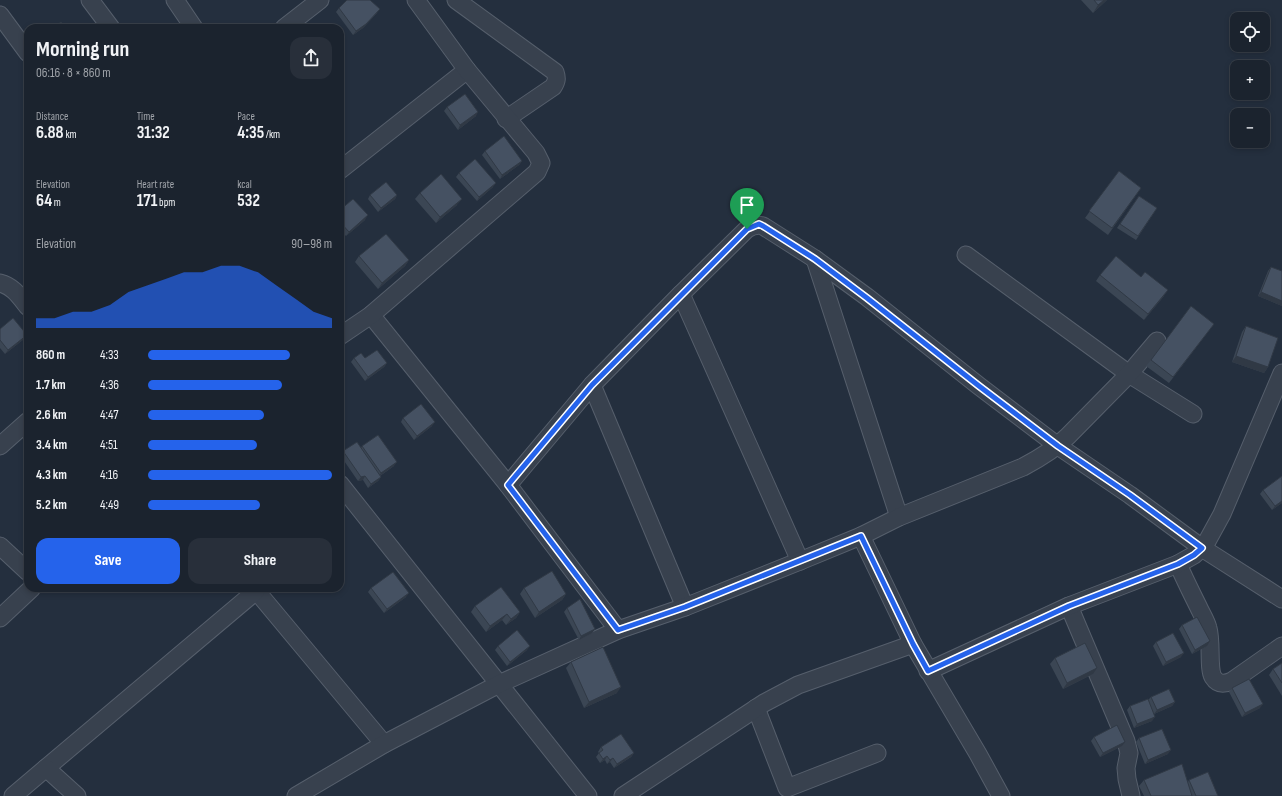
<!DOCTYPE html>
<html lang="en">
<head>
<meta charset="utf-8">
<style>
	:root { --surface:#1b232e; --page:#282f3a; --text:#f1f3f6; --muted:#a0a4aa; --line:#39404a; --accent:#2563eb }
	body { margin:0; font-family:"Sofia Sans Condensed",sans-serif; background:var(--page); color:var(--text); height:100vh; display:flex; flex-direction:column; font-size:15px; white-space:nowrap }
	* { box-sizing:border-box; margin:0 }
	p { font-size:13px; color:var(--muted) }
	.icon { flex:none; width:22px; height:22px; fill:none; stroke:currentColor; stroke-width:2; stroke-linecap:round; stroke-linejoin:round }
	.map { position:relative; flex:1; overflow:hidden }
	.side { position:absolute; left:24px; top:24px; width:320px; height:568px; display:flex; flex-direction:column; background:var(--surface); border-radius:12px; box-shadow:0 2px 6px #0003,0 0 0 1px var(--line) }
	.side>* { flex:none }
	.fabs { position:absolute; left:1230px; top:12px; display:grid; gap:8px }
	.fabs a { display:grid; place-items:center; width:40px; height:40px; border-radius:8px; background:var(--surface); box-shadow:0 2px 6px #0003,0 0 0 1px var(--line); font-size:20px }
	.pin { position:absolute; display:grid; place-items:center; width:34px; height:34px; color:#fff; margin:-41px -17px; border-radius:50% 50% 50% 0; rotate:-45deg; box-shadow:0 0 4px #0007 }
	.pin .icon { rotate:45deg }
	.round { display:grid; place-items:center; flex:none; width:42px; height:42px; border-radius:12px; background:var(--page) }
	.head { display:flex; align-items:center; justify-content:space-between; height:68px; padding:0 12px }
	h1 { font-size:22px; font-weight:700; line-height:30px }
	.stats { display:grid; grid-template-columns:repeat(3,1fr); gap:6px; height:68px; padding:4px 12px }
	.stats div { display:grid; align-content:center }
	.stats b { font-size:17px; font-weight:700 }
	.stats small { font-size:11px; font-weight:400 }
	.stats p { font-size:11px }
	.chart { height:112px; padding:8px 12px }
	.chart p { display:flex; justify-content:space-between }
	.chart svg { width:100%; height:72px; margin-top:4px; fill:var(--accent); opacity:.7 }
	.primary-button { display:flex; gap:8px; margin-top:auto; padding:8px 12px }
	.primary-button a { flex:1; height:46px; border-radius:12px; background:var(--accent); color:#fff; font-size:16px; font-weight:700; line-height:46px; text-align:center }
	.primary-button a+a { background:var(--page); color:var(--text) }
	ul { padding:0 12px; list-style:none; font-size:13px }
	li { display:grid; grid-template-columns:64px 48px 1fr; align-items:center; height:30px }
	li i { height:10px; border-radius:5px; background:var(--accent) }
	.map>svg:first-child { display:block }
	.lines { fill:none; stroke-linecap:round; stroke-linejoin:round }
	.minor-casing { stroke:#565f6c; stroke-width:19 }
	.minor { stroke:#38414e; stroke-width:17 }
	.wall { fill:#3b4654 }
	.shaded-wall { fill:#303945 }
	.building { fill:#455162; stroke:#303945 }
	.route-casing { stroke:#fff; stroke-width:8 }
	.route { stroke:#2563eb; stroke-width:5 }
</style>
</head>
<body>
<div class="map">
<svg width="1282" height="796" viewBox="0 0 1282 796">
	<rect width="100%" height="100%" fill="#242f3e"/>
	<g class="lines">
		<defs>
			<g id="minor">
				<polyline points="90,0 111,28"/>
				<polyline points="175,0 194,28"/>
				<path d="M 456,0 L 555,72 C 557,78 557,81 553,87 L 506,119"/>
				<polyline points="0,15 28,53"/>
				<polyline points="284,28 320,0"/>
				<polyline points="340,170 467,70"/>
				<polyline points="966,255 1129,374 1193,414"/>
				<polyline points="815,259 899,517"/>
				<path d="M 0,283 C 13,286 20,297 28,307"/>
				<path d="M 681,294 L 747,229 C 752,226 757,224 763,226 L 815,259 L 867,297 L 979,386 L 1058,446 L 1130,495 L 1202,548 L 1282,599"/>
				<polyline points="371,315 508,485 592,385 681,294 800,561"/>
				<polyline points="340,336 371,315 537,172 541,163 536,153 467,70 416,0"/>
				<polyline points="592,385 685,607"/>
				<polyline points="0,446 28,421"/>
				<polyline points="340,484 588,796"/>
				<polyline points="508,485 618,630"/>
				<polyline points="861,536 913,644 978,754 1001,796"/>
				<polyline points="0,546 28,572"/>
				<path d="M 1178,564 C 1184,578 1191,592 1198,606 C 1201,613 1206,620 1208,628 C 1212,642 1208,668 1213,677 C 1218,685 1225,684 1232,681 L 1282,646"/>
				<polyline points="254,588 384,744"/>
				<polyline points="1069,606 1126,741 1129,753 1126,768 1127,779 1131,796"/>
				<polyline points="0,618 32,588"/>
				<polyline points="928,671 1069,606 1178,564 1194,555 1205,545 1222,514 1282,373"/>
				<polyline points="756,708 787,788 877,753"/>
				<polyline points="46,768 256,591"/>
				<polyline points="13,796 46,768 77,796"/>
				<path d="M 296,796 L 384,744 L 499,684 L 618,630 L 685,607 L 800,561 L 861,536 L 899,517 L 1023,467 C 1040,458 1055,449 1068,436 L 1129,374 L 1157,341"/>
				<polyline points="623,796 764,703 798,685 913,644"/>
			</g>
		</defs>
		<use href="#minor" class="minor-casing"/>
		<use href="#minor" class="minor"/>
	</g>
	<g class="wall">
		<polygon points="1081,0 1107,0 1093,13"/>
		<polygon points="339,8 377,13 363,28 353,35 336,12"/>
		<polygon points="447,107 476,116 458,130 444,111"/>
		<polygon points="485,151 522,161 519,165 500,179 482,155"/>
		<polygon points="1119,171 1141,188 1108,235 1085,218"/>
		<polygon points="459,173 493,187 477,201 456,177"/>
		<polygon points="420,193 457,205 436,223 415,199"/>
		<polygon points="370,195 397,195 395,199 378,212 368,199"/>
		<polygon points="1139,196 1157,208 1136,240 1117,228"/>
		<polygon points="340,210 365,220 346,236 340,230"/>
		<polygon points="359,256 409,260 405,266 378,289 355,262"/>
		<polygon points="1271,267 1282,306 1258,296 1268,271"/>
		<polygon points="1100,275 1164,296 1144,320 1096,281"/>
		<polygon points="1214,324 1169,383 1146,366 1151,360"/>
		<polygon points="1246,326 1268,367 1264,373 1232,362 1242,332"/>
		<polygon points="0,329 24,339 5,354 0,348"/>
		<polygon points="354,358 365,358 387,363 384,367 365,381 351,362"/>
		<polygon points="403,418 432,426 414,440 401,422"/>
		<polygon points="362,446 394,466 380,476 381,477 378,481 368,488 363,480 358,481 340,455 343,451 361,448"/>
		<polygon points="1263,490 1282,503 1272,510 1260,494"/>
		<polygon points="371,588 406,597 384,613 368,592"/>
		<polygon points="524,588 566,594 562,600 535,618 520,594"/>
		<polygon points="475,606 520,612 516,618 506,625 502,620 486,632 471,612"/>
		<polygon points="567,608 595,629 592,633 579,640 564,612"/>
		<polygon points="1182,625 1207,646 1192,654 1179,629"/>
		<polygon points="1156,642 1181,657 1163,666 1153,646"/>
		<polygon points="498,646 527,650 507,666 495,650"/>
		<polygon points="1055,658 1093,674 1063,689 1050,664"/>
		<polygon points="571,662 617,693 584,708 566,668"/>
		<polygon points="1282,663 1282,696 1269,675 1273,669"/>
		<polygon points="1232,688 1260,708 1242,717 1229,692"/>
		<polygon points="1151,697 1175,702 1172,706 1154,714 1152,721 1134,728 1127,710 1130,706 1148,700"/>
		<polygon points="1094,737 1122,746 1100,757 1091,741"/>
		<polygon points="1139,738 1168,754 1145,764 1136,742"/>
		<polygon points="601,747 634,753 631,757 614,768 610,762 607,764 605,760 600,763 596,757 599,753 598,752"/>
		<polygon points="1144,780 1188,782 1189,780 1218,796 1144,796 1139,786"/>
	</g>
	<g class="shaded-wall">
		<polygon points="1104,0 1107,0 1093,13 1098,5"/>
		<polygon points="380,9 377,13 363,28 353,35 356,31"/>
		<polygon points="478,112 476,116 458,130 460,125"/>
		<polygon points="522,161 519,165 500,179 502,175"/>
		<polygon points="496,183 493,187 477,201 479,197"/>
		<polygon points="397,195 395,199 378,212 381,208"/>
		<polygon points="462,199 457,205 436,223 440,217"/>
		<polygon points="368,215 365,220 346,236 349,232"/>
		<polygon points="409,260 405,266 378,289 382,283"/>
		<polygon points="1168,290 1164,296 1144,320 1148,314"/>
		<polygon points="1261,292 1282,301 1282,306 1258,296"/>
		<polygon points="27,335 24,339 5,354 8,350"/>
		<polygon points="1236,356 1268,367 1264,373 1232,362"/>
		<polygon points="387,363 384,367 365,381 368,377"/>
		<polygon points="435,422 432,426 414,440 417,436"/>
		<polygon points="397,462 394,466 378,477 381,473"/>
		<polygon points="365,476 363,480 358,481 361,477"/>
		<polygon points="381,477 378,481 368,488 371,484"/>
		<polygon points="1282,501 1282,503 1272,510 1275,506"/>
		<polygon points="409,593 406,597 384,613 387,609"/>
		<polygon points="566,594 562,600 535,618 539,612"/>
		<polygon points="520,612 516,618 506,625 511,619"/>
		<polygon points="507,614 502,620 486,632 490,626"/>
		<polygon points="595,629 592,633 579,640 581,636"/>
		<polygon points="1210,641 1207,646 1192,654 1195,650"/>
		<polygon points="530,646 527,650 507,666 510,662"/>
		<polygon points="1184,653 1181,657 1163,666 1166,662"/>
		<polygon points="1097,668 1093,674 1063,689 1067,683"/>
		<polygon points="621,687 617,693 584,708 589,702"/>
		<polygon points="1175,702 1172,706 1154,714 1157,710"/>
		<polygon points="1263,704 1260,708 1242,717 1245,713"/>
		<polygon points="1155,717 1152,721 1134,728 1137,724"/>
		<polygon points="1125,742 1122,746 1100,757 1103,753"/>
		<polygon points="1171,750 1168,754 1145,764 1148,760"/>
		<polygon points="634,753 631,757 614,768 617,764"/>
		<polygon points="607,756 605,760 600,763 603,759"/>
		<polygon points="613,758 610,762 607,764 610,760"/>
	</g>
	<g class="building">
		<polygon points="347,0 370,0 380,9 366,24 356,31 339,8"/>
		<polygon points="1094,0 1104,0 1098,5"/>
		<polygon points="61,22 66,28 53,28"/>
		<polygon points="465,94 478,112 460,125 447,107"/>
		<polygon points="504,136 522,161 502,175 485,151"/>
		<polygon points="340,140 343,143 340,146"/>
		<polygon points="475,159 496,183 479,197 459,173"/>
		<polygon points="1119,171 1141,188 1112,228 1089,211"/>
		<polygon points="441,174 462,199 440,217 420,193"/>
		<polygon points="386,182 397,195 381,208 370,195"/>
		<polygon points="1139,196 1157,208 1138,236 1120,224"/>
		<polygon points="353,199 368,215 349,232 340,222 340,210"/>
		<polygon points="386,234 409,260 382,283 359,256"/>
		<polygon points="1116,256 1141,277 1145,272 1168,290 1148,314 1100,275"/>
		<polygon points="1271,267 1282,271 1282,301 1261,292"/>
		<polygon points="1191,306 1214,324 1173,377 1151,360"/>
		<polygon points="13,318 27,335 8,350 0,340 0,329"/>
		<polygon points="1246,326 1278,338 1268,367 1236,356"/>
		<polygon points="377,350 387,363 368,377 354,358 361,353 365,358"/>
		<polygon points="421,404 435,422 417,436 403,418"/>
		<polygon points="378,435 397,462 381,473 362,446"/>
		<polygon points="357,442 381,477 371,484 365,476 361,477 343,451"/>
		<polygon points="1282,476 1282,501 1275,506 1263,490"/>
		<polygon points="552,571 566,594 539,612 524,588"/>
		<polygon points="393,572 409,593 387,609 371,588"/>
		<polygon points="501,587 520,612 511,619 507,614 490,626 475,606"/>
		<polygon points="580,599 595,629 581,636 567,608"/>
		<polygon points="1197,617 1210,641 1195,650 1182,625"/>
		<polygon points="517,630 530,646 510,662 498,646"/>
		<polygon points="1173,633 1184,653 1166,662 1156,642"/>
		<polygon points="1085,643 1097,668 1067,683 1055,658"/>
		<polygon points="603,647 621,687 589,702 571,662"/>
		<polygon points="1282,663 1282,683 1273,669"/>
		<polygon points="1249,679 1263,704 1245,713 1232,688"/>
		<polygon points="1169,689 1175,702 1157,710 1151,697"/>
		<polygon points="1148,699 1155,717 1137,724 1130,706"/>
		<polygon points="1117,725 1125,742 1103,753 1094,737"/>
		<polygon points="1162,729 1171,750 1148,760 1139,738"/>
		<polygon points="621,734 634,753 617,764 613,758 610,760 607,756 603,759 599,753 603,750 601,747"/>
		<polygon points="1182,764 1192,796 1151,796 1144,780"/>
		<polygon points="1208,772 1218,796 1196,796 1189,780"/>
	</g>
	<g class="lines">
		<defs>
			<polygon id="route" points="759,224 763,226 815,259 867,298 979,386 1058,446 1130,495 1202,548 1194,555 1178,564 1069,606 928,671 913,644 861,536 685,607 618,630 508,485 592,385 747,229"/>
		</defs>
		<use href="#route" class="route-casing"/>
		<use href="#route" class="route"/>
	</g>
</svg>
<div class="fabs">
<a><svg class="icon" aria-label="locate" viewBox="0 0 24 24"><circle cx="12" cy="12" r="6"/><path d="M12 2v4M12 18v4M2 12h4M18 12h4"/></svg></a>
<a>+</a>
<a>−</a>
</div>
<div class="pin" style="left:747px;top:229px;background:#1e9e55"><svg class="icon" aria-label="arrive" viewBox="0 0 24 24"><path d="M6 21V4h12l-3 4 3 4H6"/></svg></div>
<section class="side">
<div class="head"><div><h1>Morning run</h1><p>06:16 · 8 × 860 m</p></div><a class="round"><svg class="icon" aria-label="share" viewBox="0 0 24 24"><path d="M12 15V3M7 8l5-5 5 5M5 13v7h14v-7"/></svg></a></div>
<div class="stats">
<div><p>Distance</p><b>6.88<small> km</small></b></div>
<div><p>Time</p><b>31:32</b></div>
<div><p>Pace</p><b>4:35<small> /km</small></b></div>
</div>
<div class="stats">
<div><p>Elevation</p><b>64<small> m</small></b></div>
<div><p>Heart rate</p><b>171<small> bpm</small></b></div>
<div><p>kcal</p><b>532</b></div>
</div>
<div class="chart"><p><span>Elevation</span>90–98 m</p>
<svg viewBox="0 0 160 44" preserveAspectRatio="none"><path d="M0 44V38L10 38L20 34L30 34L40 30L50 22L60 18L70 14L80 10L90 10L100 6L110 6L120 10L130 18L140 26L150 34L160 38V44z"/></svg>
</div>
<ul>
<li><b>860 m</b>4:33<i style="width:77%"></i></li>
<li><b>1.7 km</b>4:36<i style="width:73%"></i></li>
<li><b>2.6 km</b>4:47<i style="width:63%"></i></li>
<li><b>3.4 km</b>4:51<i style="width:59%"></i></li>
<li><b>4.3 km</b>4:16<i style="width:100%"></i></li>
<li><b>5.2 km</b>4:49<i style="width:61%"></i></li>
</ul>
<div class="primary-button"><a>Save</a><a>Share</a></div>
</section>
</div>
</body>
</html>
